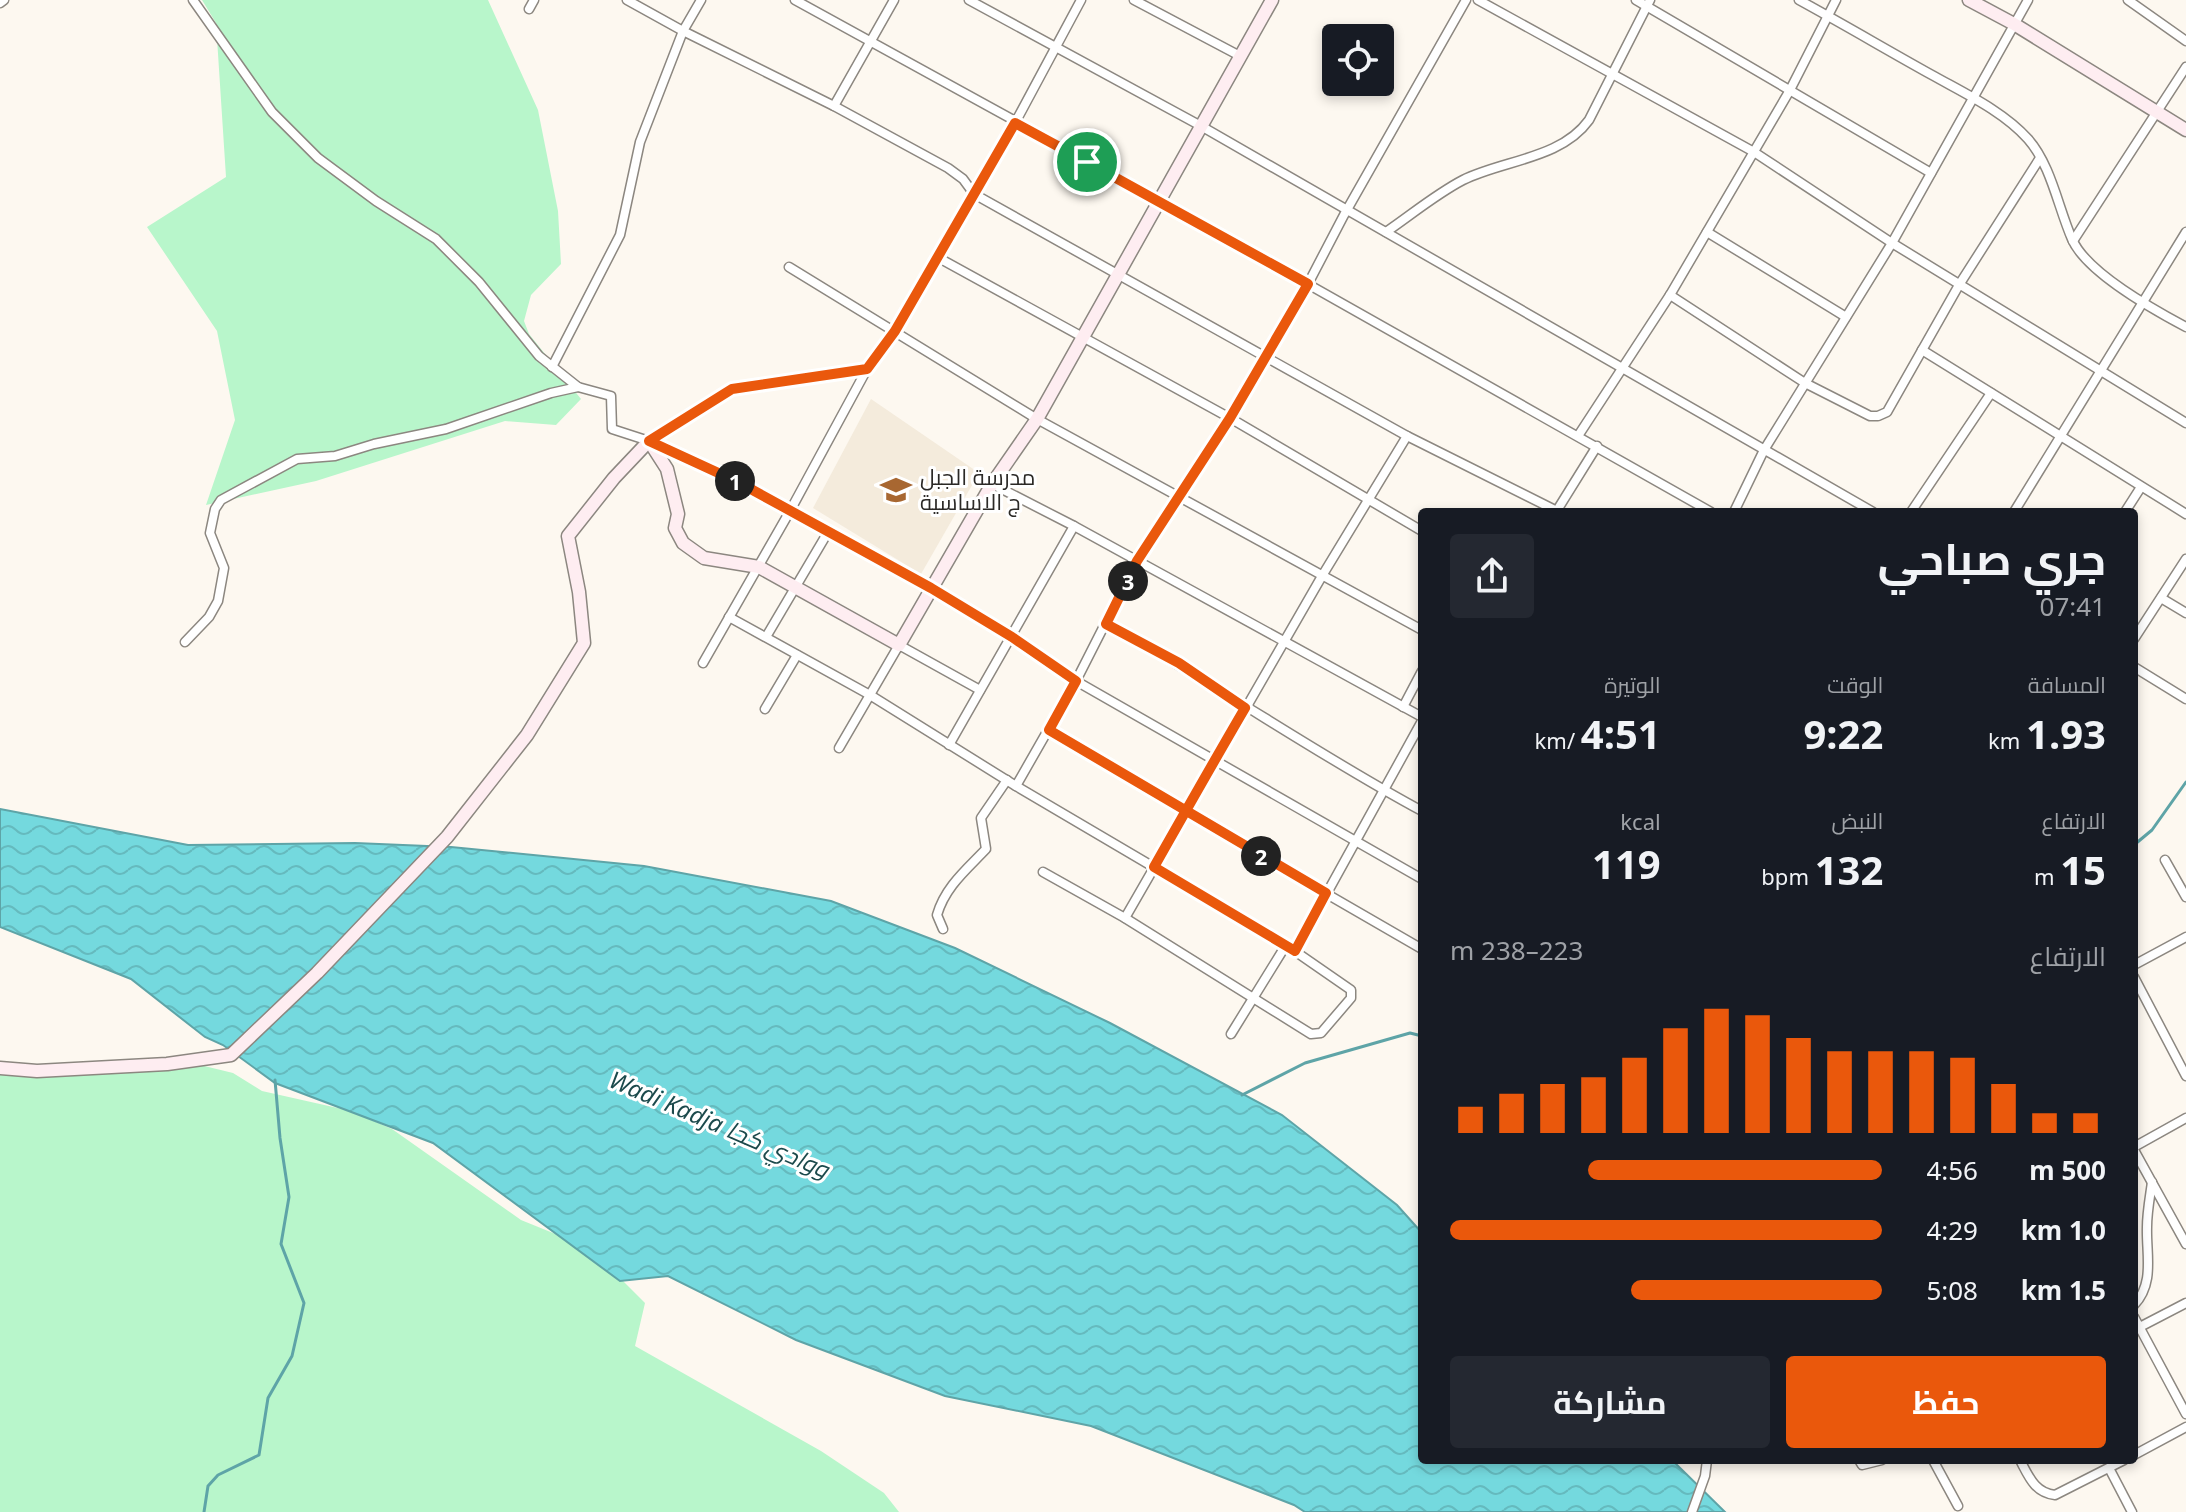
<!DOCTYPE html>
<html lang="ar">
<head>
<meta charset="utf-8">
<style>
	:root { --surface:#171b24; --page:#242831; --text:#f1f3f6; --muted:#9ea1a6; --accent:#ea580c }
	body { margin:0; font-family:"Noto Sans",Cairo,sans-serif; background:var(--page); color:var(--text); direction:rtl; height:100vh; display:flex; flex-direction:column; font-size:30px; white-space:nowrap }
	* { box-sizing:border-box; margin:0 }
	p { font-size:26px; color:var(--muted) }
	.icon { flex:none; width:44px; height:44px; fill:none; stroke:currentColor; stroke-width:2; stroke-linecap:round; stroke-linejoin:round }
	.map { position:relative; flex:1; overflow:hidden; direction:ltr }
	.side { position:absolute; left:1418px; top:508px; width:720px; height:956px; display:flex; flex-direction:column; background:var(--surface); border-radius:8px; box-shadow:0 4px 12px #0003; direction:rtl }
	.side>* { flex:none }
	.controls { position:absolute; left:1322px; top:24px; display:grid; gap:16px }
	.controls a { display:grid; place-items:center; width:72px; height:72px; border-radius:8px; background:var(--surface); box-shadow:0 4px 12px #0003; font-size:40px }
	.pin { position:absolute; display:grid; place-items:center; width:68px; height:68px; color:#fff; margin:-34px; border:4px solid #fff; border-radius:50%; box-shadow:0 2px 8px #0007 }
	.km { position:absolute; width:40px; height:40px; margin:-20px; border-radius:50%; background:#222; color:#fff; font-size:22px; line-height:40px; text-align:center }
	.round { display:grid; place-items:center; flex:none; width:84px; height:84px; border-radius:8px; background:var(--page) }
	.headline { display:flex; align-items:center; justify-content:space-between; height:136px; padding:0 32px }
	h1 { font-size:44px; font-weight:700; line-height:60px }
	.metrics { display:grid; grid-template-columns:repeat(3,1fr); gap:12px; height:136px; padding:8px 32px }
	.metrics div { display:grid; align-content:center }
	.metrics b { font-size:40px; font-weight:700 }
	.metrics small { font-size:22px; font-weight:400 }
	.metrics p { font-size:22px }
	.chart { height:224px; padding:16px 32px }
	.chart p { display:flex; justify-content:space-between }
	.chart svg { width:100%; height:144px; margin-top:8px; stroke:var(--accent); stroke-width:6 }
	.action { display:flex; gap:16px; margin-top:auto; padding:16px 32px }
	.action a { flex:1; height:92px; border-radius:8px; background:var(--accent); color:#fff; font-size:32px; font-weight:700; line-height:92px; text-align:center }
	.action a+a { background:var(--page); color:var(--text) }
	ul { padding:0 32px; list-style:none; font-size:26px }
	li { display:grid; grid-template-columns:128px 96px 1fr; align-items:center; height:60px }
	li i { height:20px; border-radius:10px; background:var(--accent) }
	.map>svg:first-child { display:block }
	.built { fill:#f4ebdc }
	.grass { fill:#b8f6cb }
	.water { fill:url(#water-waves); stroke:#5ea4a7; stroke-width:2 }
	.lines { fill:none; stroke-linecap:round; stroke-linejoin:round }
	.stream { stroke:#5ea4a7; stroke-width:3 }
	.street-casing { stroke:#8c8780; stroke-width:11 }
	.secondary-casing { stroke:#8c8780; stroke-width:15 }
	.street { stroke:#fff; stroke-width:8 }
	.secondary { stroke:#feedf1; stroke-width:12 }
	.route-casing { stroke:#fff; stroke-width:16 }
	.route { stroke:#ea580c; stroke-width:10 }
	.labels { text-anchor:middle; stroke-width:6; stroke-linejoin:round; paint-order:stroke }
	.poi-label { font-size:22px; fill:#2b2926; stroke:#fff; text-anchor:start }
	.water-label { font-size:24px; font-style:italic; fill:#1c4a4c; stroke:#fff }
</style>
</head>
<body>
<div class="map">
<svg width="2186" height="1512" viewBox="0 0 2186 1512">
	<defs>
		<pattern id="water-waves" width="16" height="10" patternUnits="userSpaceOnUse" patternTransform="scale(2)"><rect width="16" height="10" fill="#74d9de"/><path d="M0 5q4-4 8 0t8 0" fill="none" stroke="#65babe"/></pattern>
	</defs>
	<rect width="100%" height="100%" fill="#fdf8f0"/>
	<polygon class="built" points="871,399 979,473 921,574 813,508"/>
	<g class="grass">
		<polygon points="202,0 488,0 538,110 558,211 561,264 531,295 524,321 529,334 581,399 556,425 505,421 316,481 206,505 235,420 217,331 147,227 226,177 216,23"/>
		<polygon points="188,1062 233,1073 262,1091 351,1111 392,1129 521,1220 590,1248 645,1303 635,1346 821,1451 884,1493 899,1512 0,1512 0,1068"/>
	</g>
	<polygon class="water" points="0,809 188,845 355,843 451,847 644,866 831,901 955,948 1110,1023 1282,1115 1397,1205 1422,1233 1422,1460 1672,1460 1725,1512 1305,1512 1294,1505 1091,1426 945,1396 796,1340 668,1276 620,1281 433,1143 275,1083 223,1045 205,1037 131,979 0,927"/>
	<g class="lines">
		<g class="stream">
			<polyline points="2134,845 2152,830 2186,782"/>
			<polyline points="1242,1095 1305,1063 1410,1033 1422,1036"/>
			<polyline points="204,1512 208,1486 218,1475 259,1455 268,1398 292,1356 304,1303 281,1244 289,1197 280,1138 275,1080"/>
		</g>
		<defs>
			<g id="street">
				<polyline points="193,0 272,112 318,158 376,201 436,239 479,282 539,356 578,387 611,396 612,429 649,441 738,482 931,588 1012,637 1076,681 1422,879"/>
				<polyline points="627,0 683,31 834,106 948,168 963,179 974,194 1407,436 1559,512"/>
				<polyline points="795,0 1159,200 1711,512"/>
				<polyline points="969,0 1201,126 1873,512"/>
				<polyline points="1134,0 1240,56"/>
				<polyline points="1478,0 1754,152 1892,243 2186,423"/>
				<polyline points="1636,0 1931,173"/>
				<path d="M 1799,0 C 1843,24 1887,50 1932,75 C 1964,93 2003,111 2028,139 C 2051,165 2058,207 2072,239 C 2086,272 2154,310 2186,327"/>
				<polyline points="2128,0 2186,41"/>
				<polyline points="0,3 4,0"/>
				<polyline points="529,9 534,0"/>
				<polyline points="834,106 894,0"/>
				<path d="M 1386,232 C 1411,215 1436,194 1463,180 C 1503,160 1561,159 1589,120 L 1650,0"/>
				<polyline points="1707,232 1846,317"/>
				<polyline points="2073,241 2186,67"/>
				<polyline points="937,257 1230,418 1422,531"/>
				<polyline points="789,267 1037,419 1422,630"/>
				<polyline points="1670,295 1805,383 1870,416 1878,416 1887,412 1959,285 2040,158"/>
				<polyline points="1922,350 2186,514"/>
				<polyline points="552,367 620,235 640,142 683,31 701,0"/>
				<polyline points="1578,436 1670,295 1790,90 1836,0"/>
				<polyline points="649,441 732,389 867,369"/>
				<polyline points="992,484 1074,526 1422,717"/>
				<polyline points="1556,512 1597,446"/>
				<polyline points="1734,512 1764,450 1892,243 2028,0"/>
				<polyline points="1911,512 1991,393"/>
				<polyline points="2014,512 2186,232"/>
				<polyline points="2125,512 2141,487"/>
				<polyline points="2161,598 2186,613"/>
				<polyline points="729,617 870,695 1016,786 1286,945 1351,990 1351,998 1321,1033 1311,1034 1125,918 1043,872"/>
				<path d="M 1106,624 C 1214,682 1314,753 1422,811"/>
				<polyline points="766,637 828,532"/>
				<polyline points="2134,639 2186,559"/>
				<polyline points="185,642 209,617 218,601 224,568 210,533 215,509 221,500 297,459 335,456 374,444 446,429 551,393 578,387"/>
				<polyline points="703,663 790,511 867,369 895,331 1015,123 1081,0"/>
				<polyline points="2134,667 2186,699"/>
				<polyline points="1403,707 1422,671"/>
				<polyline points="765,709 797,655"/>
				<polyline points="1049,730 1185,812 1422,949"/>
				<polyline points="949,745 1074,526"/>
				<polyline points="839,748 899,645 980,690"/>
				<polyline points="1016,786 1076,681 1137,561 1230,418 1308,284 1344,215 1466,0"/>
				<polyline points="2165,860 2186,897"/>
				<polyline points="1125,918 1322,576 1407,436"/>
				<path d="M 943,929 L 937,915 C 945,887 966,870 986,849 L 981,818 L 1007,780"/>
				<polyline points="1295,951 1422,721"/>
				<polyline points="2134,965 2186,937"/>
				<polyline points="2134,977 2186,1076"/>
				<polyline points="1231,1034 1286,945"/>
				<polyline points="2134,1147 2186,1118"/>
				<polyline points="2134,1150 2186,1244"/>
				<path d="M 2134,1305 C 2155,1283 2146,1254 2147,1227 C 2147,1212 2150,1197 2152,1182"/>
				<polyline points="2134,1317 2186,1414"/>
				<polyline points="2134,1330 2186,1303"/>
				<polyline points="2134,1455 2186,1427"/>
				<polyline points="1859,1460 1862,1465 1882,1460"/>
				<polyline points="1933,1460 1958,1506"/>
				<path d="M 2020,1460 C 2029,1477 2035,1493 2055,1495 L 2124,1460"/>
				<polyline points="2109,1468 2132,1512"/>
				<polyline points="1692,1512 1705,1476 1707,1460"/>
			</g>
			<g id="secondary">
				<polyline points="1969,0 2014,24 2186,130"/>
				<polyline points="0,1068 37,1071 167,1064 231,1055 317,973 447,837 527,735 584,643 579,592 568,536 614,478 649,441 667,469 678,514 675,528 683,543 704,558 759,567 899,645 992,484 1037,419 1272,0"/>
			</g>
		</defs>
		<use href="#street" class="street-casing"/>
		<use href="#secondary" class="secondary-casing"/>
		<use href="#street" class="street"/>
		<use href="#secondary" class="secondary"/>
	</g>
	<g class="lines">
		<defs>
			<path id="route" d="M 1087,162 L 1015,123 L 895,331 L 867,369 L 732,389 L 649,441 L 738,482 L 931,588 L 1012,637 L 1076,681 L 1049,730 L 1326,893 L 1295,951 L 1154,867 C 1184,814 1214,761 1245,708 L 1179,663 L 1106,624 L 1137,561 L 1230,418 L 1308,284 L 1087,162"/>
		</defs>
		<use href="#route" class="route-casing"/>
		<use href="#route" class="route"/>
	</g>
	<defs>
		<symbol id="school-bare" viewBox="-9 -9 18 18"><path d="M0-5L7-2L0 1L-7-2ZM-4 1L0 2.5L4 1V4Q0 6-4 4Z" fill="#a86731" stroke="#fff" stroke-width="2.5" paint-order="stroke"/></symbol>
	</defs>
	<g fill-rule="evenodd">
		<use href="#school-bare" x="874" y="468" width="44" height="44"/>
	</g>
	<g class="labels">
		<g class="poi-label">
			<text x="920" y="485">مدرسة الجبل<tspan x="920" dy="25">ج الاساسية</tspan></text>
		</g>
		<g class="water-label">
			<text transform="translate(719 1125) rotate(23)" y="8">Wadi Kadja ووادي كجا</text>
		</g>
	</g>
</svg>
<div class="controls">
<a><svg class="icon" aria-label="locate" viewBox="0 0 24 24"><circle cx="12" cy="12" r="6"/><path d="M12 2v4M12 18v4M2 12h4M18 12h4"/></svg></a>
</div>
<div class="pin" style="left:1087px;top:162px;background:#1e9e55"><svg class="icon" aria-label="arrive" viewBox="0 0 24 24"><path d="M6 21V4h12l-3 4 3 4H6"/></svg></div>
<b class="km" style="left:735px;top:481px">1</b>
<b class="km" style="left:1261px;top:856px">2</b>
<b class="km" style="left:1128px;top:581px">3</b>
<section class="side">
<div class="headline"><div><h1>جري صباحي</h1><p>07:41</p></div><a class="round"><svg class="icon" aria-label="share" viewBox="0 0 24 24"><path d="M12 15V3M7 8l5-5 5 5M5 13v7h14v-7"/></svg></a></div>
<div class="metrics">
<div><p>المسافة</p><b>1.93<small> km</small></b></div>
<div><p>الوقت</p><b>9:22</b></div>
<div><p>الوتيرة</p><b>4:51<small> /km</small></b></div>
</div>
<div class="metrics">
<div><p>الارتفاع</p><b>15<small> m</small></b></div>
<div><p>النبض</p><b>132<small> bpm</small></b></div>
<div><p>kcal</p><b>119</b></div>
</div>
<div class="chart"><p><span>الارتفاع</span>223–238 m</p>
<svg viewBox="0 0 160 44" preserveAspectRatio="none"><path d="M5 44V36M15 44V32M25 44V29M35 44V27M45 44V21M55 44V12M65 44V6M75 44V8M85 44V15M95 44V19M105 44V19M115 44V19M125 44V21M135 44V29M145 44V38M155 44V38"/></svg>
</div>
<ul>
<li><b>500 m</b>4:56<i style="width:68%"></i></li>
<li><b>1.0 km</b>4:29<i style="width:100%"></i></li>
<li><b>1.5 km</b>5:08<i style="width:58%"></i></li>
</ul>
<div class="action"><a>حفظ</a><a>مشاركة</a></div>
</section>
</div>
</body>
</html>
